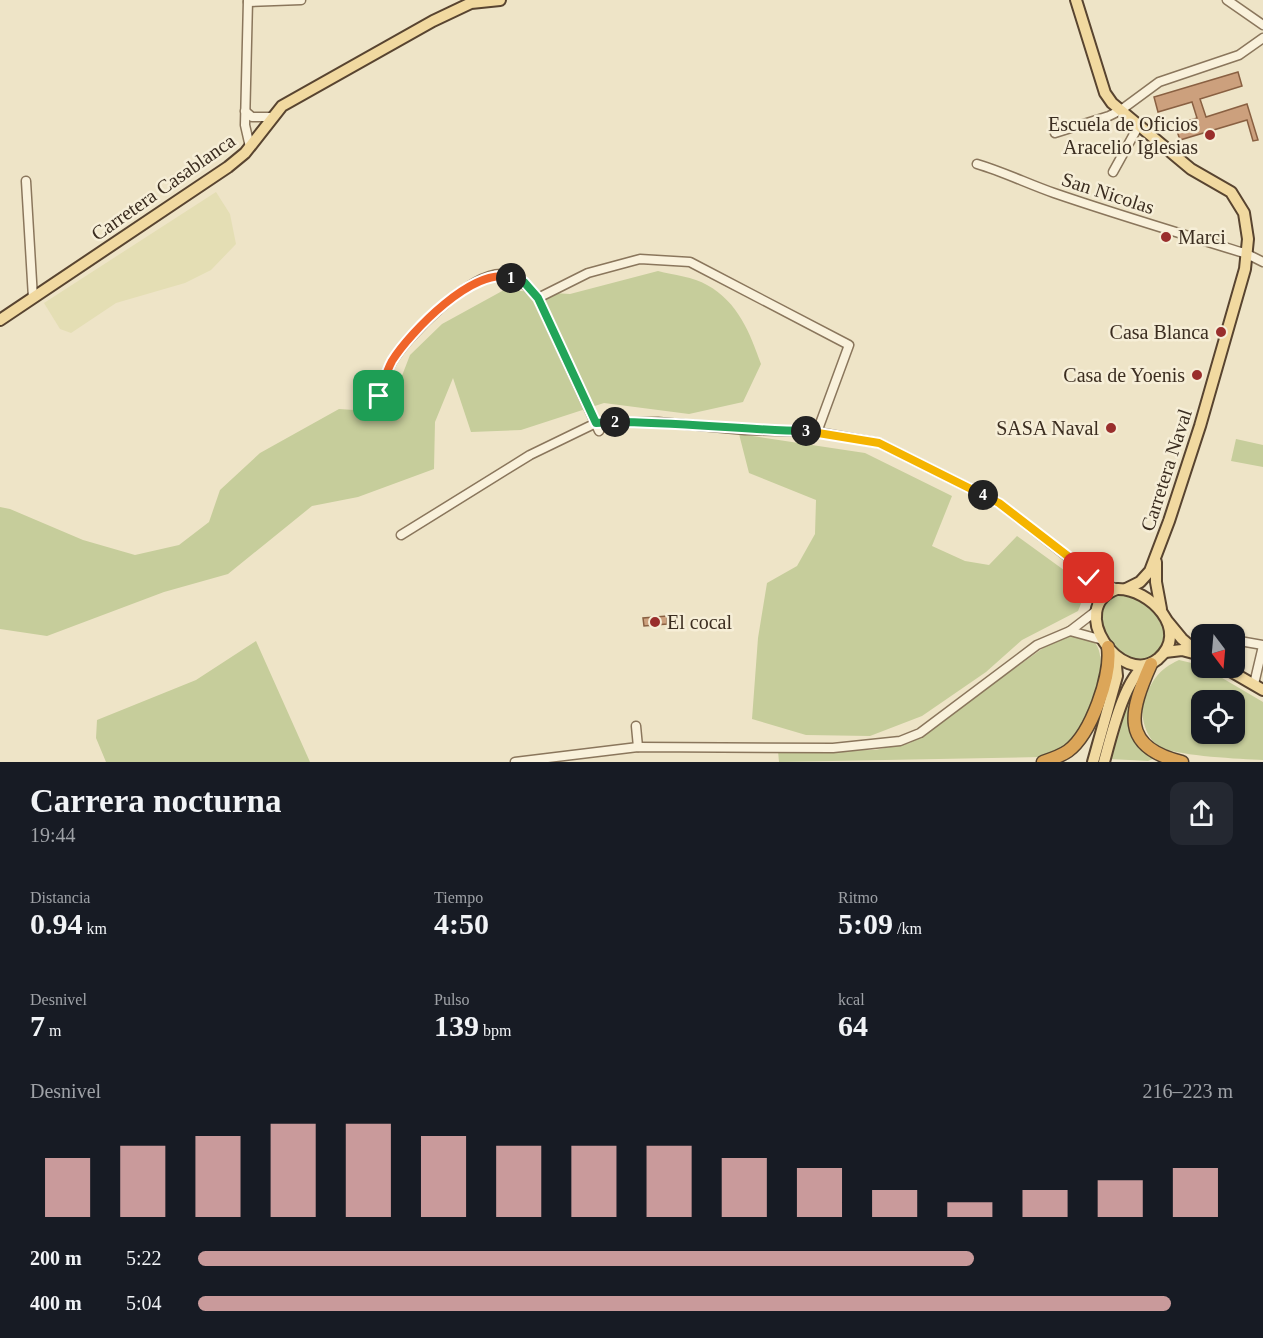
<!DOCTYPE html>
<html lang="es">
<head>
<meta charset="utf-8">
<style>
	:root { --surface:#171b24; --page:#242831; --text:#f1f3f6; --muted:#9ea1a6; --accent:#c99a9b }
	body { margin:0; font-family:"Times New Roman",serif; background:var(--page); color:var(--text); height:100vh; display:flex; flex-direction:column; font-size:22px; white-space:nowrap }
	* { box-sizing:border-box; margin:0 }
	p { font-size:20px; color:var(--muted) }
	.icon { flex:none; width:33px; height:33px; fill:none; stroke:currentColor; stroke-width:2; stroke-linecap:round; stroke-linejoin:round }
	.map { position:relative; height:762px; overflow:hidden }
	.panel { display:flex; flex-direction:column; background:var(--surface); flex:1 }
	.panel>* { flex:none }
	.needle { width:39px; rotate:164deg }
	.tools { position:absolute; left:1191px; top:624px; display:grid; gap:12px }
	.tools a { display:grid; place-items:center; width:54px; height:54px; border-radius:12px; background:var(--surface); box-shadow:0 2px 4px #0004; font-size:30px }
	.pin { position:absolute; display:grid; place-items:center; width:51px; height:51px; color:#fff; margin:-26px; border-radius:12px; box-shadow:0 3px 9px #0006 }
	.km { position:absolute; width:30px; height:30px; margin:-15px; border-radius:50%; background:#222; color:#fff; font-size:16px; line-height:30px; text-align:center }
	.round { display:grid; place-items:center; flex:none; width:63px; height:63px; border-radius:12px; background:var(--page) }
	.head { display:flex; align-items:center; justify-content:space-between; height:102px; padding:0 30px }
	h1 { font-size:33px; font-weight:700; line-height:45px }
	.stats { display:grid; grid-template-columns:repeat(3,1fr); gap:9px; height:102px; padding:6px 30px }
	.stats div { display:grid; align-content:center }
	.stats b { font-size:30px; font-weight:700 }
	.stats small { font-size:16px; font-weight:400 }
	.stats p { font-size:16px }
	.chart { height:168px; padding:12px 30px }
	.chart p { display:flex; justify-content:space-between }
	.chart svg { width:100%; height:108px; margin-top:6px; stroke:var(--accent); stroke-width:6 }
	ul { padding:0 30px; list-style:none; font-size:20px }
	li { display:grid; grid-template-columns:96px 72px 1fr; align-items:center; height:45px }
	li i { height:15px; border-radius:8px; background:var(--accent) }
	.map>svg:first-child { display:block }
	.farmland { fill:#e4deb4 }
	.green { fill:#c6cd9b; fill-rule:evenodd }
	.building { fill:#cca07d; stroke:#896042; stroke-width:1.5 }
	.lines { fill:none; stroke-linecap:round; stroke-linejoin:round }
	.minor-casing { stroke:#8a765c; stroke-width:11 }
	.major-casing { stroke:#584430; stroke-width:14 }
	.highway-casing { stroke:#584430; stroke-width:15 }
	.minor { stroke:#f9f1db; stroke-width:8 }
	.major { stroke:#f1d9a0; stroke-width:10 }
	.highway { stroke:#dca659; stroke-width:12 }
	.split-1-casing { stroke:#fff; stroke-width:12 }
	.split-2-casing { stroke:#fff; stroke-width:12 }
	.split-3-casing { stroke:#fff; stroke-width:12 }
	.split-4-casing { stroke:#fff; stroke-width:12 }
	.split-5-casing { stroke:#fff; stroke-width:12 }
	.split-1 { stroke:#f0652b; stroke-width:8 }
	.split-2 { stroke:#22a559; stroke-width:8 }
	.split-3 { stroke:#22a559; stroke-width:8 }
	.split-4 { stroke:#f5b400; stroke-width:8 }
	.split-5 { stroke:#f5b400; stroke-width:8 }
	.poi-dot { fill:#992e2c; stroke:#f6eed7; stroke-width:2 }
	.labels { text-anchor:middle; stroke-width:5; stroke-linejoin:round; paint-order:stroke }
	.poi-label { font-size:20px; fill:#3b2d20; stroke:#f6eed7; text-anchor:end }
	.street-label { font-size:20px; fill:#3b2d20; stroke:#f6eed7 }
</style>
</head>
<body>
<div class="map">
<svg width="1263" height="762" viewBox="0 0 1263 762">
	<rect width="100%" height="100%" fill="#eee4c7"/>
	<polygon class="farmland" points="216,192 230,214 236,244 211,270 185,283 116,303 71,333 60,329 44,303"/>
	<g class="green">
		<path d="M 658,271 C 673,275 694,277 707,285 C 738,302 750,333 761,364 L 743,402 L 689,414 L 604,403 L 521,430 L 471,432 L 453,378 L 435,422 L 434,469 L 358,497 L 312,506 L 228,574 L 164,592 L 47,636 L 0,629 L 0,507 L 10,509 L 83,540 L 135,555 L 179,545 L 209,522 L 220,490 L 260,453 L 339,409 L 369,411 L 393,399 L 410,355 L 442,324 L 504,290 L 570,294 Z"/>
		<polygon points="739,434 865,453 952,496 932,546 965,561 989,565 1017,536 1068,573 1084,596 1078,611 1022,640 986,672 922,716 870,736 806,735 752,719 758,638 767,583 797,566 815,534 816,500 749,473"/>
		<polygon points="1236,439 1263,445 1263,467 1231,461"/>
		<path d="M 1118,595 C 1134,596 1148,603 1157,617 C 1188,666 1106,682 1100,609 L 1111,597 Z"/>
		<path d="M 1069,637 C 1076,637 1085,635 1092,640 C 1111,653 1095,712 1084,728 C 1079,735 1068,748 1061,752 C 1056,755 1048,755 1042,757 L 779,762 L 778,751 L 875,750 L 910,743 L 1046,646 Z"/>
		<polygon points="256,641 310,762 106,762 96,738 97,720 196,680"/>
		<path d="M 1179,660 L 1200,665 L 1263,702 L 1263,760 C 1239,759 1182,756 1162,748 C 1146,741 1139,715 1144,700 C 1153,679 1158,670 1179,660 ZM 1202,700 L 1234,700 L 1234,734 L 1202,734 Z"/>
		<polygon points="1131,691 1131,716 1155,758 1148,761 1110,759"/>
	</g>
	<g class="building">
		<polygon points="1238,72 1242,86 1200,99 1206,117 1247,104 1258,140 1253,141 1247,120 1180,140 1175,125 1197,118 1192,102 1158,112 1154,97"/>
		<polygon points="667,616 667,624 644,626 643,618"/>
	</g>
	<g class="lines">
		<defs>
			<g id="minor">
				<polyline points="248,0 245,125 250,147"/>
				<polyline points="1227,0 1263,25"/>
				<polyline points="248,2 301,0"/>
				<polyline points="245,111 252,117 271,117"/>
				<polyline points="1055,133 1109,116 1121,110 1159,82 1239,55 1263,38"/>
				<path d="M 977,164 C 1004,172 1028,184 1054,193 C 1118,215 1183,234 1247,254 L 1263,262"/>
				<polyline points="1113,172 1139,125"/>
				<polyline points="26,181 33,298"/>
				<polyline points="538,298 588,273 640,259 690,262 849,345 817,432"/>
				<path d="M 379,396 C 383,385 386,372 392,362 C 407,336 469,274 501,274 C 517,274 529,288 538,298 L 599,431"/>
				<polyline points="401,535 530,455 596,423 658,422 745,430 817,432 879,443 999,503 1097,580 1117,589"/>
				<polyline points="1087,575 1098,604"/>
				<polyline points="1070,631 1103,640"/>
				<polyline points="1234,640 1263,645"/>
				<polyline points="1254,684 1263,646"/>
				<polyline points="636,726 638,747"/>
				<polyline points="515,762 638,747 833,748 900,741 920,733 1037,645 1070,631 1096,611"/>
			</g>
			<g id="major">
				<polyline points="1076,0 1105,93 1112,103 1191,169 1231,192 1244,213 1248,239 1245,269 1200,426 1169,521 1150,571 1140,582 1126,589"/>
				<polyline points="0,320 228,167 245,153 282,106 433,21 471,3 500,0"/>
				<polyline points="1156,562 1156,582 1161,609"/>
				<path d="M 1117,589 C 1150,588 1191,631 1158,659 C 1121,689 1065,607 1117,589 Z"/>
				<polyline points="1168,622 1182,639 1202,656"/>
				<polyline points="1165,652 1182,650 1197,654"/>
				<polyline points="1225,668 1263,690"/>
				<polyline points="1093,762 1117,676 1115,656"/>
				<path d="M 1104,762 C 1111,737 1124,679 1146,665"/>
			</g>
			<g id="highway">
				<path d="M 1151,664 C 1130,711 1119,747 1182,762"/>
				<path d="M 1043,762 C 1052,759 1061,756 1068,751 C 1091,734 1112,675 1108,647"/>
			</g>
		</defs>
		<use href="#minor" class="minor-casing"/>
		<use href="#major" class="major-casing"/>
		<use href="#highway" class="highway-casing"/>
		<use href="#minor" class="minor"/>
		<use href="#major" class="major"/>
		<use href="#highway" class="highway"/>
	</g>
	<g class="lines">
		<defs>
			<path id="split-1" d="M 379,396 C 383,385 386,372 392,361 C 410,332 475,265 511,278"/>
			<polyline id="split-2" points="511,278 524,282 538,298 596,423 615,422"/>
			<path id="split-3" d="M 615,422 C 679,422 742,430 806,431"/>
			<polyline id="split-4" points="806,431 879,443 983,495"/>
			<polyline id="split-5" points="983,495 999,503 1082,567 1089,578"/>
		</defs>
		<use href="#split-1" class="split-1-casing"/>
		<use href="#split-2" class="split-2-casing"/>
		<use href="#split-3" class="split-3-casing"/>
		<use href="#split-4" class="split-4-casing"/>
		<use href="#split-5" class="split-5-casing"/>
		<use href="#split-1" class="split-1"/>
		<use href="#split-2" class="split-2"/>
		<use href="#split-3" class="split-3"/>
		<use href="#split-4" class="split-4"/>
		<use href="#split-5" class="split-5"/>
	</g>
	<g class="poi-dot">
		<circle cx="1210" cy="135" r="6"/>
		<circle cx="1166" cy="237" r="6"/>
		<circle cx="1221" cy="332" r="6"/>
		<circle cx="1197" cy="375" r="6"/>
		<circle cx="1111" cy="428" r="6"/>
		<circle cx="655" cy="622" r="6"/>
	</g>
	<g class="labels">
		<g class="poi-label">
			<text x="1198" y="131">Escuela de Oficios<tspan x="1198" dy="23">Aracelio Iglesias</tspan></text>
			<text x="1178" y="244" text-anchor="start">Marci</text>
			<text x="1209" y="339">Casa Blanca</text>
			<text x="1185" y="382">Casa de Yoenis</text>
			<text x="1099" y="435">SASA Naval</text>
			<text x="667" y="629" text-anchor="start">El cocal</text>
		</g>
		<g class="street-label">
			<text transform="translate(163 187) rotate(-35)" y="7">Carretera Casablanca</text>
			<text transform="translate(1108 193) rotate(18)" y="7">San Nicolas</text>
			<text transform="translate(1166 470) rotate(-72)" y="7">Carretera Naval</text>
		</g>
	</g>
</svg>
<div class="tools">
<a><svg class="needle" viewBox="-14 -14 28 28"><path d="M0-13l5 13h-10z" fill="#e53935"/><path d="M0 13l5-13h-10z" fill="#9ea1a6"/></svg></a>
<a><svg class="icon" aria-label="locate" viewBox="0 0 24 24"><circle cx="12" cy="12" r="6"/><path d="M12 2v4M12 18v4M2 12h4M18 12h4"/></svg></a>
</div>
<div class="pin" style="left:379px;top:396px;background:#1e9e55"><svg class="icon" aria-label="arrive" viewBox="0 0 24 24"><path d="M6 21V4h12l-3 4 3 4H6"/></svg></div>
<div class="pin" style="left:1089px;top:578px;background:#d93025"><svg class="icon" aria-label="check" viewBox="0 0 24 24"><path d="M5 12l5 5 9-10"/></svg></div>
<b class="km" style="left:511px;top:278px">1</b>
<b class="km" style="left:615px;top:422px">2</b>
<b class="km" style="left:806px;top:431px">3</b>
<b class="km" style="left:983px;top:495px">4</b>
</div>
<section class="panel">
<div class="head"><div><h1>Carrera nocturna</h1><p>19:44</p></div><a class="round"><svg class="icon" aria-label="share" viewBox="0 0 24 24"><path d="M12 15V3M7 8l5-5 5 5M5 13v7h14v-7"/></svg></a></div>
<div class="stats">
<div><p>Distancia</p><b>0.94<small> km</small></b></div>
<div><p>Tiempo</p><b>4:50</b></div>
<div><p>Ritmo</p><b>5:09<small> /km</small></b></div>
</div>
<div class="stats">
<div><p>Desnivel</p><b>7<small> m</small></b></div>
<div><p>Pulso</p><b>139<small> bpm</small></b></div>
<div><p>kcal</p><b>64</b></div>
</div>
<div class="chart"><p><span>Desnivel</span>216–223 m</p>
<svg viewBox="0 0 160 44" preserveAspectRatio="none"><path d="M5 44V20M15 44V15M25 44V11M35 44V6M45 44V6M55 44V11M65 44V15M75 44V15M85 44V15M95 44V20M105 44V24M115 44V33M125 44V38M135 44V33M145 44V29M155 44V24"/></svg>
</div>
<ul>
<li><b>200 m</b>5:22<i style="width:75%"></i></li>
<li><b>400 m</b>5:04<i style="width:94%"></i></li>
</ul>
</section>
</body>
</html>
